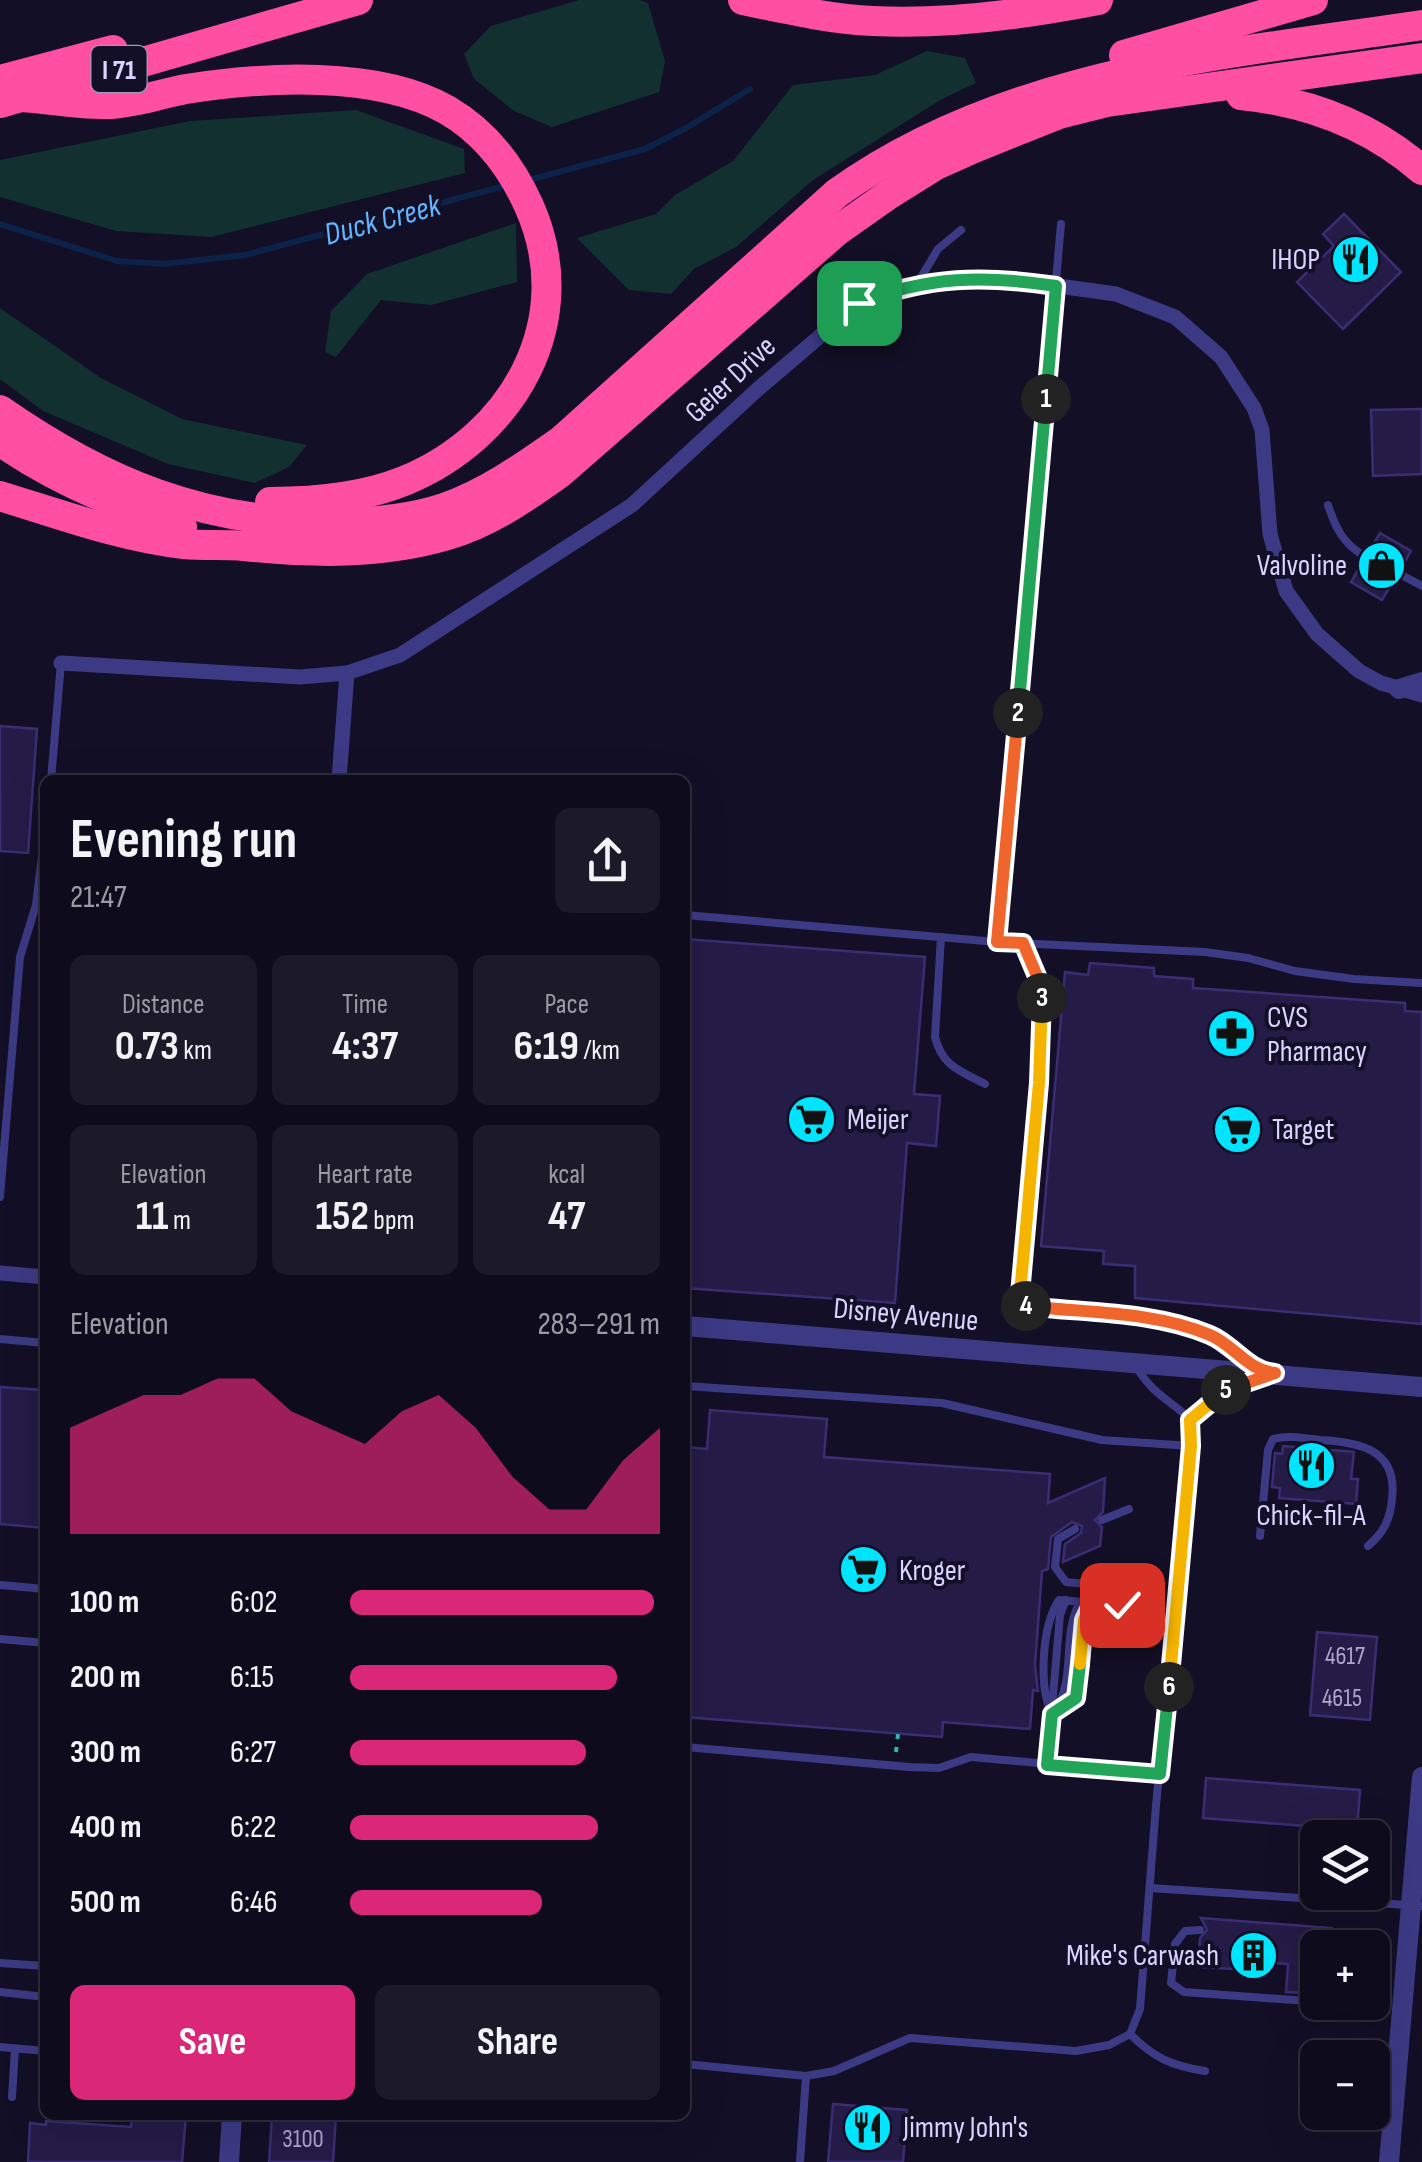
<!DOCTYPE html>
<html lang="en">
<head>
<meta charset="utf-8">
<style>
	:root { --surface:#0e0b1c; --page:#1c1929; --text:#f1f3f6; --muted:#9b9ba3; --line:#2e2b3b; --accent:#db2777 }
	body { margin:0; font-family:"Sofia Sans Condensed",sans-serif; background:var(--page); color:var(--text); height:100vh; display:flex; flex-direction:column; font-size:38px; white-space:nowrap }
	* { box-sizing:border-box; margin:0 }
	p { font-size:32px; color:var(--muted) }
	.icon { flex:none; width:55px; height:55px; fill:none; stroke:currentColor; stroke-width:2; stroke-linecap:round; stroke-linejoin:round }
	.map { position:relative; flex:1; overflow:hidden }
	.side { position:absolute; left:40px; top:775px; width:650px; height:1345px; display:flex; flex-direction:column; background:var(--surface); border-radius:15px; box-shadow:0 10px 40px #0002,0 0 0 2px var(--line) }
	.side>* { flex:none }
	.tools { position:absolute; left:1300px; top:1820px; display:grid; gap:20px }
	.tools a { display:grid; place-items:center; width:90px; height:90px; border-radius:15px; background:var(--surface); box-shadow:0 10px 40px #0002,0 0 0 2px var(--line); font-size:50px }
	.pin { position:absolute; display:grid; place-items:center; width:85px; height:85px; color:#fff; margin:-42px; border-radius:20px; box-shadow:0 5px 15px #0006 }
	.km { position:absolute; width:50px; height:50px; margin:-25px; border-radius:50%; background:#222; color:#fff; font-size:28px; line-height:50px; text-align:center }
	.round { display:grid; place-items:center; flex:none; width:105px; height:105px; border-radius:15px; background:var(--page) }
	.summary { display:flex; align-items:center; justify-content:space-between; height:170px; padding:0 30px }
	h1 { font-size:55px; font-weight:700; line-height:75px }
	.metrics { display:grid; grid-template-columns:repeat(3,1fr); gap:15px; height:170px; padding:10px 30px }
	.metrics div { display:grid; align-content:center; border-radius:15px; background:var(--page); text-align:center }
	.metrics b { font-size:42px; font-weight:700 }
	.metrics small { font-size:28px; font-weight:400 }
	.metrics p { font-size:28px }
	.chart { height:280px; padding:20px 30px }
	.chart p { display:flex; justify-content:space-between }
	.chart svg { width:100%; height:180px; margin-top:10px; fill:var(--accent); opacity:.7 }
	.button { display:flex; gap:20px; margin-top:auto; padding:20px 30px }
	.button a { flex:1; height:115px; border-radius:15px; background:var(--accent); color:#fff; font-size:40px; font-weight:700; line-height:115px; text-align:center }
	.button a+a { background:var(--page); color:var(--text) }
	ul { padding:0 30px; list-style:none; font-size:32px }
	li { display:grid; grid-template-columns:160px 120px 1fr; align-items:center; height:75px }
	li i { height:25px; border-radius:12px; background:var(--accent) }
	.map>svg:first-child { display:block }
	.green { fill:#12302f }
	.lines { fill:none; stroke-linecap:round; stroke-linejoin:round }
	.stream { stroke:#0c2248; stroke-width:6 }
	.building { fill:#241b47; stroke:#3b2d73; stroke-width:2.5 }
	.path { stroke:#2fb8b0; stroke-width:4; stroke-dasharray:5 8; stroke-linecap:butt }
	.service { stroke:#3d3a85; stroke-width:8 }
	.minor { stroke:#3d3a85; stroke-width:15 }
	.tertiary { stroke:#3d3a85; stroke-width:20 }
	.motorway { stroke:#ff4fa3; stroke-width:30 }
	.split-1-casing { stroke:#fff; stroke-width:20 }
	.split-2-casing { stroke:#fff; stroke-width:20 }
	.split-3-casing { stroke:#fff; stroke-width:20 }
	.split-4-casing { stroke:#fff; stroke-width:20 }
	.split-5-casing { stroke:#fff; stroke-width:20 }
	.split-6-casing { stroke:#fff; stroke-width:20 }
	.split-7-casing { stroke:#fff; stroke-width:20 }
	.split-8-casing { stroke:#fff; stroke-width:20 }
	.split-1 { stroke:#22a559; stroke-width:12 }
	.split-2 { stroke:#22a559; stroke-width:12 }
	.split-3 { stroke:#f0652b; stroke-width:12 }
	.split-4 { stroke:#f5b400; stroke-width:12 }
	.split-5 { stroke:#f0652b; stroke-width:12 }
	.split-6 { stroke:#f5b400; stroke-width:12 }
	.split-7 { stroke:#22a559; stroke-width:12 }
	.split-8 { stroke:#f5b400; stroke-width:12 }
	.labels { text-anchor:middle; stroke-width:8; stroke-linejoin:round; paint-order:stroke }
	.number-label { font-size:25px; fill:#aca6d1 }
	.shield { fill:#130f26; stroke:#9e99be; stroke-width:2.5 }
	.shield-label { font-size:28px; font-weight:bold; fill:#d9d4ff }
	.poi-label { font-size:30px; fill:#d9d4ff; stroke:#130f26; text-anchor:start }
	.street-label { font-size:30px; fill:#d9d4ff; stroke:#130f26 }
	.water-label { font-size:32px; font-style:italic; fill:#62b6ff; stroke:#130f26 }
</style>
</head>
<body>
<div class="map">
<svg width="1422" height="2162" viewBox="0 0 1422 2162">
	<rect width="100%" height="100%" fill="#130f26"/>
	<g class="green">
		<polygon points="579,0 640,0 648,3 665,61 659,92 552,127 514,111 474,79 464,54 491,26"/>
		<polygon points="927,51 965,58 976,83 942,99 813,180 736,247 694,269 671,294 629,290 577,238 656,214 675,195 733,161 793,85 875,75"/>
		<polygon points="356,110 464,149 465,173 211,237 116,231 0,197 0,160 190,121"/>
		<polygon points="516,223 517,282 431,305 381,300 336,357 325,352 331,311 367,274"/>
		<polygon points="0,308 101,378 182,419 307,445 289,467 255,483 168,464 43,411 0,379"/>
	</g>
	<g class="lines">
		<g class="stream">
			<polyline points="525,181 645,149 686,128 750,89"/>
			<polyline points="0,224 117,261 164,264 245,255 508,185"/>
		</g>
	</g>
	<g class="building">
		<polygon points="1344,214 1401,272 1343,329 1297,282 1334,246 1323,234"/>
		<polygon points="1422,409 1422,474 1373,476 1371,410"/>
		<polygon points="1380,533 1411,551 1402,567 1392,569 1394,580 1382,600 1351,582 1362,563 1373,560 1370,550"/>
		<polygon points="0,726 37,729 28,853 0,851"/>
		<polygon points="685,939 925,957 914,1094 940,1096 936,1146 907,1143 895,1303 685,1288"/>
		<polygon points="1090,963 1154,968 1154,976 1193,979 1193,988 1405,1003 1405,1011 1422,1012 1422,1324 1135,1298 1135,1266 1103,1264 1104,1251 1041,1246 1065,972 1088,975"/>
		<polygon points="0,1387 45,1390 45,1528 0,1524"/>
		<polygon points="710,1410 827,1419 824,1457 1050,1474 1048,1503 1105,1478 1103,1512 1095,1520 1102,1527 1100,1546 1063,1562 1065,1544 1081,1533 1082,1526 1072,1522 1051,1537 1048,1569 1042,1571 1035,1665 1038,1691 1033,1690 1030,1729 943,1722 942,1737 685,1717 685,1447 707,1449"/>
		<polygon points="1283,1446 1354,1452 1351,1479 1358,1479 1356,1504 1279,1498 1280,1488 1272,1487 1275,1453 1282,1454"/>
		<polygon points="1317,1632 1377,1637 1370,1720 1310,1715"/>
		<polygon points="1206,1778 1360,1790 1357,1830 1203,1818"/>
		<polygon points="1201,1918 1331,1928 1323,1939 1329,1948 1310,1948 1307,1993 1286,1992 1288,1964 1234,1960 1233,1969 1198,1967 1200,1938 1207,1930"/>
		<polygon points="833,2104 907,2110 903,2162 828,2162"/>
		<polygon points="132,2115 186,2115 182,2162 28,2162 30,2123 46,2125 46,2121 131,2127"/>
		<polygon points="272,2115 336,2115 333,2162 269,2162"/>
	</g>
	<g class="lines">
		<polyline class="path" points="896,1752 898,1734"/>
		<g class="service">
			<polyline points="917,284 938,249 961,230"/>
			<path d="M 1328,505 C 1336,529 1343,544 1366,557"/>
			<polyline points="1398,573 1422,586"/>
			<polyline points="51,780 61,663"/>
			<polyline points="685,915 997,942 1205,952 1248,958 1295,971 1354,979 1422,983"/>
			<path d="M 941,937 L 935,1037 C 942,1066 960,1071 985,1084"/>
			<polyline points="997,942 1061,224"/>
			<polyline points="1023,943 1042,987 1039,1083 1019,1305 1155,1320 1211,1335 1254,1366"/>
			<polyline points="0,1197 20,957 36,905 45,832"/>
			<polyline points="0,1339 45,1343"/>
			<polyline points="685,1386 942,1403 1102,1440 1191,1446"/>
			<polyline points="1190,1419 1218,1394 1252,1380"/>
			<polyline points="1102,1520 1129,1509"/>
			<polyline points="1075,1529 1058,1539 1055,1567 1066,1582 1123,1588"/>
			<path d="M 1260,1536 L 1268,1450 L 1273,1439 C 1288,1435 1305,1438 1320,1440 C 1359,1442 1398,1449 1392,1499 C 1390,1520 1384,1532 1368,1546"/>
			<polyline points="0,1585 45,1589"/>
			<polyline points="0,1639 45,1643"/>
			<path d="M 1055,1710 C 1077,1679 1061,1635 1080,1602"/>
			<path d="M 1052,1714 C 1038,1686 1042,1626 1059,1600 L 1121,1605"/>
			<polyline points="1052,1714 1076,1698 1084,1620 1092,1603"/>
			<polyline points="685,1747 909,1767 939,1768 971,1757 1160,1774"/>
			<polyline points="1047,1765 1060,1615 1066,1600"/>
			<polyline points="1150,1888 1422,1906"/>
			<polyline points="1200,1930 1185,1931 1175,1944 1171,1983 1184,1992 1321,2002"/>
			<polyline points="1330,1940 1341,1943 1344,1948"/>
			<polyline points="0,1963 45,1966"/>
			<polyline points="0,1992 45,1997"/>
			<path d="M 1130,2034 C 1154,2058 1172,2066 1205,2071"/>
			<polyline points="0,2047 45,2051"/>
			<path d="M 685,2064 L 806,2076 L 834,2071 L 910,2038 L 1076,2051 L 1109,2045 L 1130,2034 L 1140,2009 L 1156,1805 L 1191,1446 L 1190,1419 C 1168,1399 1153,1394 1137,1368"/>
			<polyline points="12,2097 15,2049"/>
			<polyline points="800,2162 806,2076"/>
		</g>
		<g class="minor">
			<polyline points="61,663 300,677 347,673 400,655 632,505 758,389 859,303 901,287 948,280 1015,280 1116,294 1175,317 1221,357 1254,408 1262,430 1270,534 1286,591 1317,634 1359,671 1381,683 1422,695"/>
			<polyline points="339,780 347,673"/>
			<polyline points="0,1273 45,1277"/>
		</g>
		<g class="tertiary">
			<polyline points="1399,689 1422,682"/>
			<polyline points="685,1326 1422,1387"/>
			<polyline points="229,2162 232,2115"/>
			<polyline points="1389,2162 1422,1777"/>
		</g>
		<g class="motorway">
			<path d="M 743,0 C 786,9 829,19 873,21 C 947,25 1026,14 1098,0"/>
			<polyline points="1124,55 1313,0"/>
			<polyline points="0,80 113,50"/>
			<path d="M 1241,95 C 1309,102 1370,125 1422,170"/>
			<path d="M 22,97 C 53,99 89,107 120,103 C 142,101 164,93 186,89 C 263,77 377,70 447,110 C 485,132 511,166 529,206 C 580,320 514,436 404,481 C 362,498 315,502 270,502"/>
			<polyline points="0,103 358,0"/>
			<path d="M 0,410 C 105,483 203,523 331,523 C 369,523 408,520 444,508 C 487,493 525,466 562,440 L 837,193 C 1007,71 1222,55 1422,25"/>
			<path d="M 0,441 C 55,480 118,506 182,527"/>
			<path d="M 0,496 C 59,514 121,537 184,544 C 204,546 224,544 244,546 C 313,553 381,555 448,535 C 489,523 525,498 560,473 L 837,231 L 888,195 L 936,165 L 974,148 L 1059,114 L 1107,102 L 1422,58"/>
		</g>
	</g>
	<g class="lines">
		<defs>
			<path id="split-1" d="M 859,303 C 928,276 984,275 1056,286 L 1046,399"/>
			<polyline id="split-2" points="1018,713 1046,399"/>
			<polyline id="split-3" points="1018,713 997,942 1023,943 1042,988 1042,998"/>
			<polyline id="split-4" points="1026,1306 1019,1305 1039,1083 1042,998"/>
			<path id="split-5" d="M 1026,1306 C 1085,1313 1154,1311 1210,1335 C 1234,1345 1248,1371 1275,1373 L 1226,1390"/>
			<polyline id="split-6" points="1169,1687 1191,1446 1190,1420 1226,1390"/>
			<polyline id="split-7" points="1080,1664 1076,1698 1052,1714 1047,1765 1160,1774 1169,1687"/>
			<polyline id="split-8" points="1080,1664 1084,1620 1092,1603 1122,1605"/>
		</defs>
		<use href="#split-1" class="split-1-casing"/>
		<use href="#split-2" class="split-2-casing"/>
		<use href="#split-3" class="split-3-casing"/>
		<use href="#split-4" class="split-4-casing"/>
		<use href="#split-5" class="split-5-casing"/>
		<use href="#split-6" class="split-6-casing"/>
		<use href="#split-7" class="split-7-casing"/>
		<use href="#split-8" class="split-8-casing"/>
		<use href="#split-1" class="split-1"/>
		<use href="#split-2" class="split-2"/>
		<use href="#split-3" class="split-3"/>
		<use href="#split-4" class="split-4"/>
		<use href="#split-5" class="split-5"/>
		<use href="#split-6" class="split-6"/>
		<use href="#split-7" class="split-7"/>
		<use href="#split-8" class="split-8"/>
	</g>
	<defs>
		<symbol id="restaurant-disc" viewBox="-11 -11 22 22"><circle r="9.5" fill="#00e5ff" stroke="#130f26"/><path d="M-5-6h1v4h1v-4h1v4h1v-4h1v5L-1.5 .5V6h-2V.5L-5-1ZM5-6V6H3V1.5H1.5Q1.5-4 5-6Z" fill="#111"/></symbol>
		<symbol id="shop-disc" viewBox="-11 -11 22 22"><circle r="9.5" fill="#00e5ff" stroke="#130f26"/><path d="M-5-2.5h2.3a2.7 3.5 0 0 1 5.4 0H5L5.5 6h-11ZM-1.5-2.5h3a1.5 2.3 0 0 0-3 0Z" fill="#111"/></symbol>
		<symbol id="pharmacy-disc" viewBox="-11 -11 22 22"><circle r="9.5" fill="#00e5ff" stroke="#130f26"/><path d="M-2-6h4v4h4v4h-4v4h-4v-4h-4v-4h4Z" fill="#111"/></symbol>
		<symbol id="supermarket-disc" viewBox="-11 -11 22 22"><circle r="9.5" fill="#00e5ff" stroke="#130f26"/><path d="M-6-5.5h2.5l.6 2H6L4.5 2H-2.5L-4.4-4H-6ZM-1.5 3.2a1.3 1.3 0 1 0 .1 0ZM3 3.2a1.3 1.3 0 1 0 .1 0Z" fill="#111"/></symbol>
		<symbol id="building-disc" viewBox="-11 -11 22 22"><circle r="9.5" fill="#00e5ff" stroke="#130f26"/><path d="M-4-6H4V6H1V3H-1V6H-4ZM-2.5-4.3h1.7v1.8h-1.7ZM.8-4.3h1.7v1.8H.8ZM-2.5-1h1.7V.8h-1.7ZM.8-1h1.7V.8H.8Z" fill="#111"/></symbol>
	</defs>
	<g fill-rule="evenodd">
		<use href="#restaurant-disc" x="1328" y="232" width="55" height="55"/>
		<use href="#shop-disc" x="1354" y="538" width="55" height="55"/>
		<use href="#pharmacy-disc" x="1204" y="1006" width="55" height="55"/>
		<use href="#supermarket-disc" x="784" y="1092" width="55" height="55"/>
		<use href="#supermarket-disc" x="1210" y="1102" width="55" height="55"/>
		<use href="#restaurant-disc" x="1284" y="1438" width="55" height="55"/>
		<use href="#supermarket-disc" x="836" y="1542" width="55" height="55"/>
		<use href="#building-disc" x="1226" y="1928" width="55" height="55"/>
		<use href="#restaurant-disc" x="840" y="2100" width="55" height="55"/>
	</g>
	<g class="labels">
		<g class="number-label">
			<text x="1345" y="1664">4617</text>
			<text x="1342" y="1706">4615</text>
			<text x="303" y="2147">3100</text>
		</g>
		<rect class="shield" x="91.5" y="46" width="55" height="46" rx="8"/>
		<g class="shield-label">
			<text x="119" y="79">I 71</text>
		</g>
		<g class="poi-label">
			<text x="1320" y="269" text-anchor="end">IHOP</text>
			<text x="1347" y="575" text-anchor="end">Valvoline</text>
			<text x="1267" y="1027">CVS<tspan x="1267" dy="34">Pharmacy</tspan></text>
			<text x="847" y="1129">Meijer</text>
			<text x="1272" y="1139">Target</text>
			<text x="1311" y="1525" text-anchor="middle">Chick-fil-A</text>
			<text x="899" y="1580">Kroger</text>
			<text x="1219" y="1965" text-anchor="end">Mike's Carwash</text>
			<text x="903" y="2137">Jimmy John's</text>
		</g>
		<g class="street-label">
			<text transform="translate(730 379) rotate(-43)" y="10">Geier Drive</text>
			<text transform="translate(906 1314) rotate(5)" y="10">Disney Avenue</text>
		</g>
		<g class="water-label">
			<text transform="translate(382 219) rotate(-15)" y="11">Duck Creek</text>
		</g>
	</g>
</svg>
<div class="tools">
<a><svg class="icon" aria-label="layers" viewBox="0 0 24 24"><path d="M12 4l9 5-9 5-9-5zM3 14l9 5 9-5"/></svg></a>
<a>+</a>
<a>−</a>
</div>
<div class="pin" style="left:859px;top:303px;background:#1e9e55"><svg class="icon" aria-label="arrive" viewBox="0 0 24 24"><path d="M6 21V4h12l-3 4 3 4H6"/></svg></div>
<div class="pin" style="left:1122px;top:1605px;background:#d93025"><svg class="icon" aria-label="check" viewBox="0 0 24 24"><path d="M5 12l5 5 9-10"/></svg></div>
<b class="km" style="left:1046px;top:399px">1</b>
<b class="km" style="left:1018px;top:713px">2</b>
<b class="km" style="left:1042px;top:998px">3</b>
<b class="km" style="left:1026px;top:1306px">4</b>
<b class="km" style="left:1226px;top:1390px">5</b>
<b class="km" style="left:1169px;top:1687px">6</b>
<section class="side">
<div class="summary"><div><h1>Evening run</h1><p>21:47</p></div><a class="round"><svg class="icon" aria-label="share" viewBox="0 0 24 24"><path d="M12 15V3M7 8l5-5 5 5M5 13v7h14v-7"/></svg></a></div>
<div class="metrics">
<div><p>Distance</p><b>0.73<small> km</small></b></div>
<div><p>Time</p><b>4:37</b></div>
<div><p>Pace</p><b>6:19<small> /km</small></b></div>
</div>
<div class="metrics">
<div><p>Elevation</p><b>11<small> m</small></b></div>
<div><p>Heart rate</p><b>152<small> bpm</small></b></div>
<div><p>kcal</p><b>47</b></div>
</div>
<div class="chart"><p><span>Elevation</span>283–291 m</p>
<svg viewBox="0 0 160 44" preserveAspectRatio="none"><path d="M0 44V18L10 14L20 10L30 10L40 6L50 6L60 14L70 18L80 22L90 14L100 10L110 18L120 30L130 38L140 38L150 26L160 18V44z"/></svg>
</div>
<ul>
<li><b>100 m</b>6:02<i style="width:98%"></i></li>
<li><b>200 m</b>6:15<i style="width:86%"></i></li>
<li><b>300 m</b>6:27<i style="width:76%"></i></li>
<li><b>400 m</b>6:22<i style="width:80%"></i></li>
<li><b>500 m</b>6:46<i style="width:62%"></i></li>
</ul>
<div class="button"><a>Save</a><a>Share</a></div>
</section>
</div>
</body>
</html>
